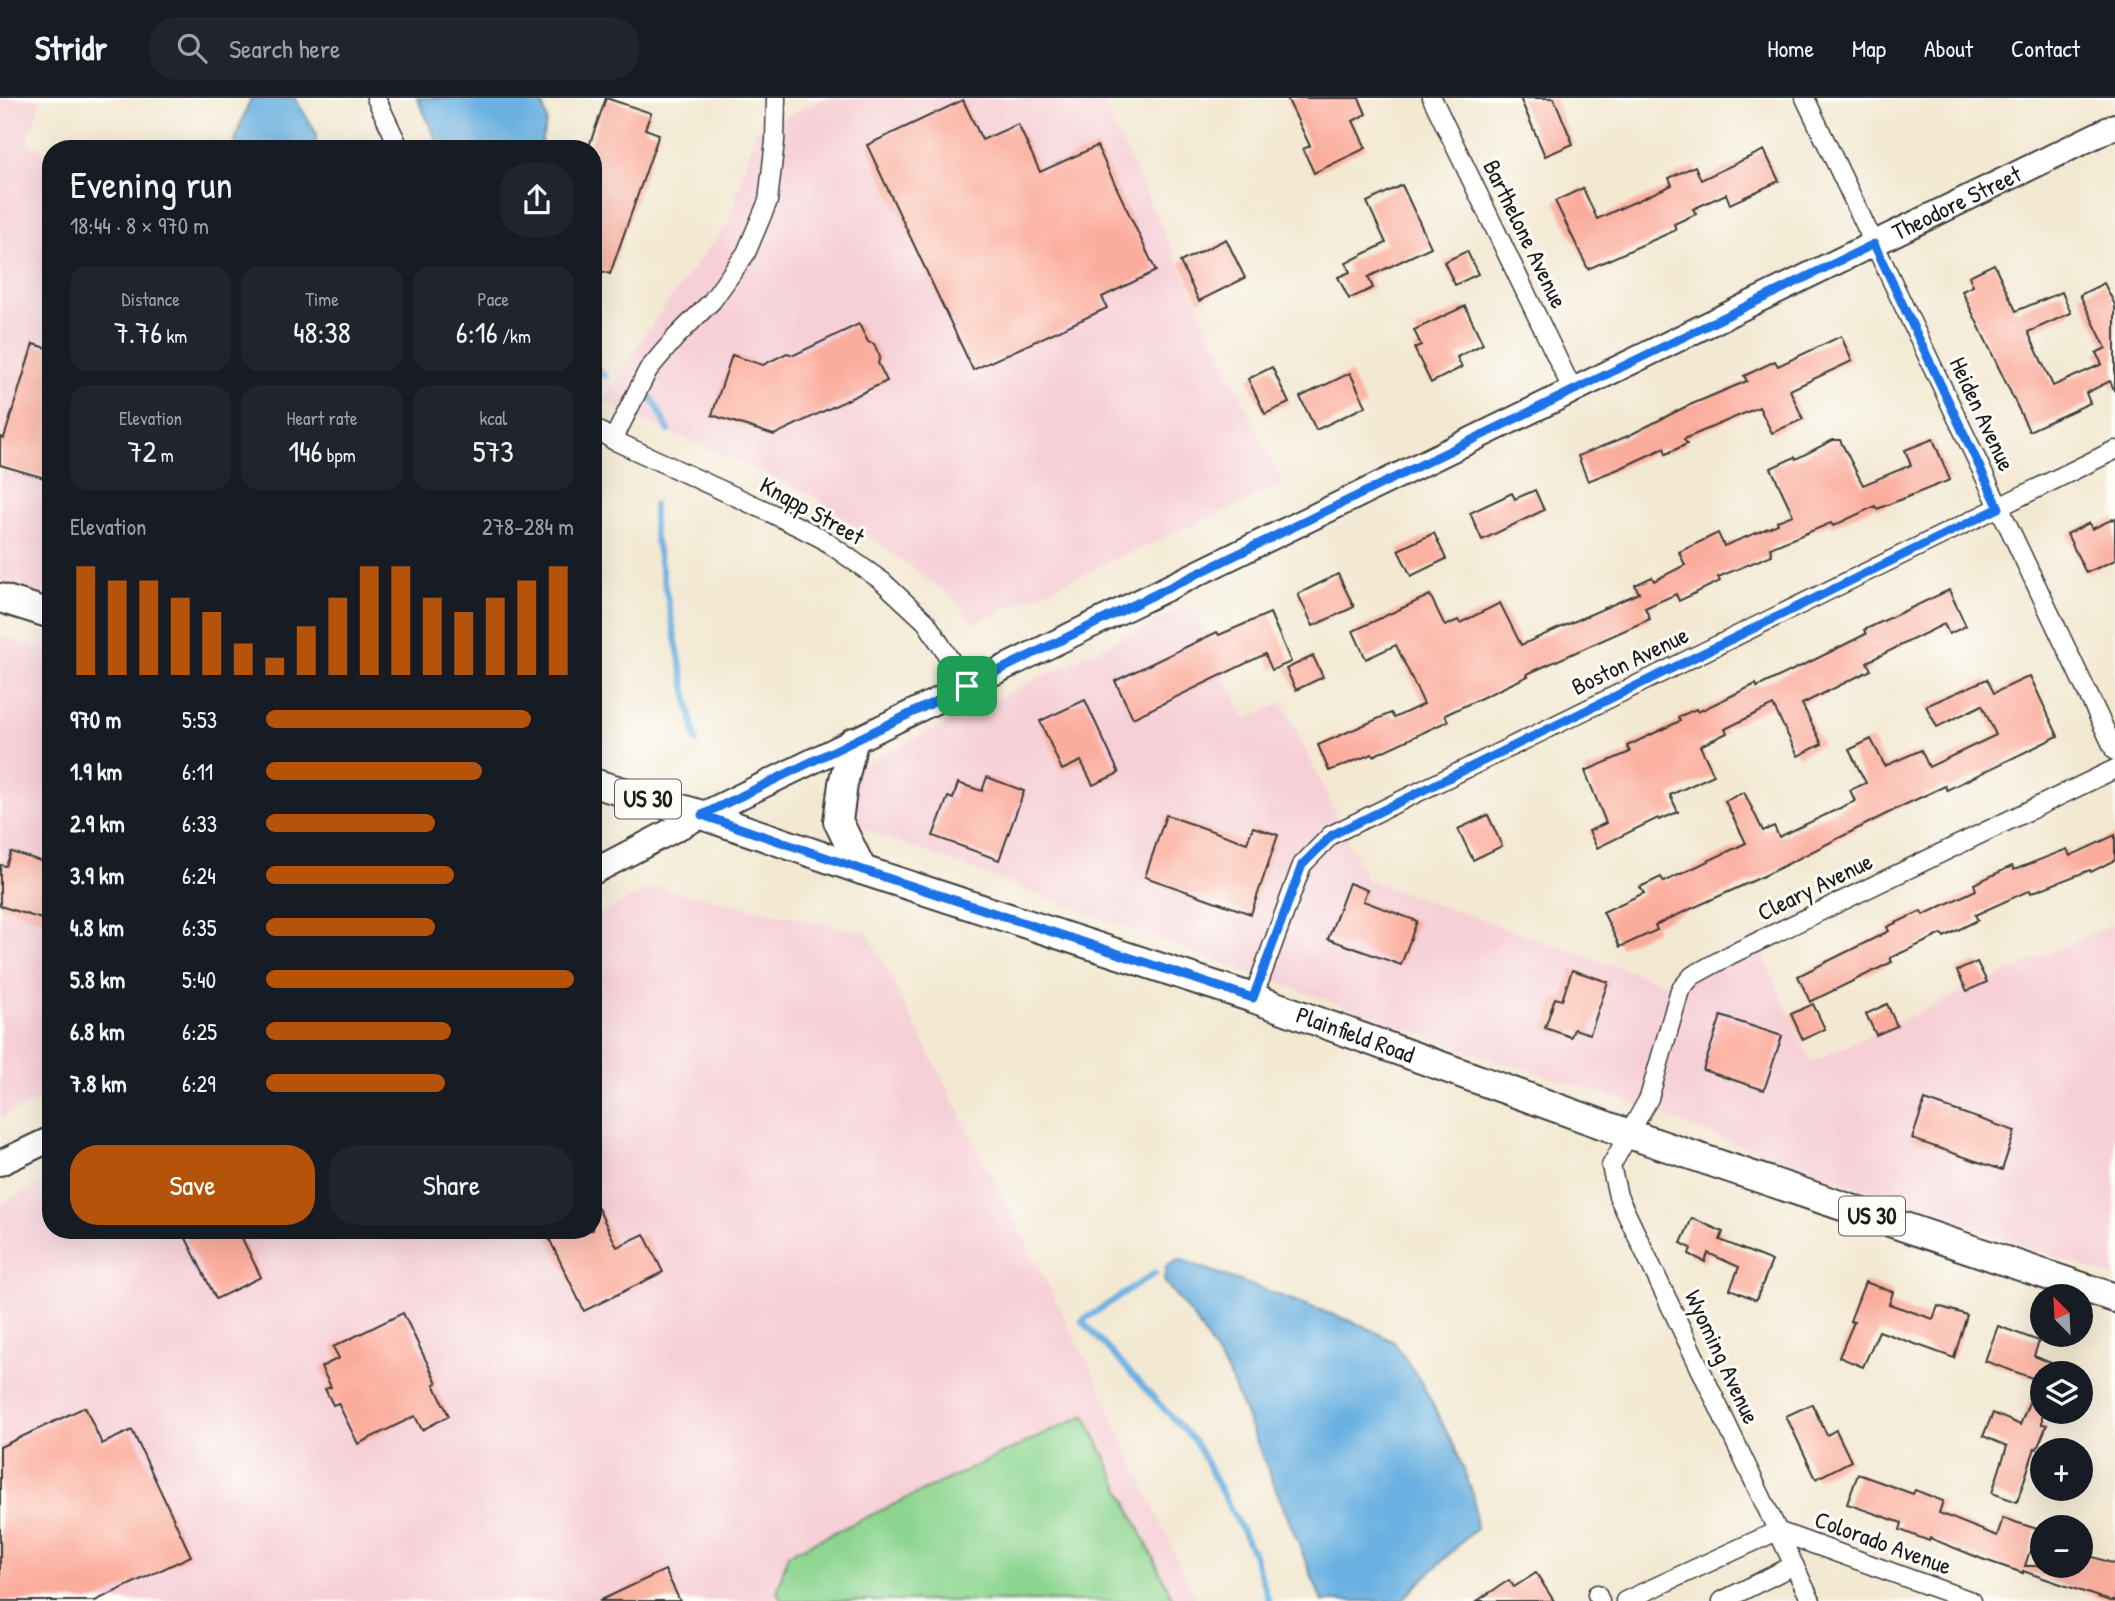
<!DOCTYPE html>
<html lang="en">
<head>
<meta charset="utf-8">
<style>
	:root { --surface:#171b24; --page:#20242c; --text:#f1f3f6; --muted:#9ea1a6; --line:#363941; --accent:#b45309 }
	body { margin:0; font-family:"Patrick Hand",sans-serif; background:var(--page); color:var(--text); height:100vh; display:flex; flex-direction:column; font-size:26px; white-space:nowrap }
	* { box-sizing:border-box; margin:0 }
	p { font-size:23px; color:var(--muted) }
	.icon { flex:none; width:38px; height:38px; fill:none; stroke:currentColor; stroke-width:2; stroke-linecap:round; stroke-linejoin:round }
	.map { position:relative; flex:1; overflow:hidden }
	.side { position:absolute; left:42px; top:42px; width:560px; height:1099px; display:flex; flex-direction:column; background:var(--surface); border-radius:28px; box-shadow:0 7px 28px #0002 }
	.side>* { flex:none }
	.needle { width:46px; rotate:336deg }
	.controls { position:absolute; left:2030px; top:1186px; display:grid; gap:14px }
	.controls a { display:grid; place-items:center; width:63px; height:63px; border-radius:50%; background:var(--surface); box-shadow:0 7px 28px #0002; font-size:35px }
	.pin { position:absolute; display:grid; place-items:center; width:60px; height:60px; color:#fff; margin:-30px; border-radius:14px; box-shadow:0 4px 10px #0006 }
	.round { display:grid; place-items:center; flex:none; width:74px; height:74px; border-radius:28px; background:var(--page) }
	.summary { display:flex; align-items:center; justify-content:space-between; height:119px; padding:0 28px }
	h1 { font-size:38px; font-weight:600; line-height:52px }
	.stats { display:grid; grid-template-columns:repeat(3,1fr); gap:10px; height:119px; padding:7px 28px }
	.stats div { display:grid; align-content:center; border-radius:18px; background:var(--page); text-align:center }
	.stats b { font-size:30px; font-weight:600 }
	.stats small { font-size:19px; font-weight:400 }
	.stats p { font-size:19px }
	.chart { height:196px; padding:14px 28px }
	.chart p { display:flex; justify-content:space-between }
	.chart svg { width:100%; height:126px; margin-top:7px; stroke:var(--accent); stroke-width:6 }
	.primary-button { display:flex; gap:14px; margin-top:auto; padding:14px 28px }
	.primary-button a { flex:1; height:80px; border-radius:28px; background:var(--accent); color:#fff; font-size:28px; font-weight:600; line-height:80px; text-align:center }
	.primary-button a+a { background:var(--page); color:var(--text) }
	ul { padding:0 28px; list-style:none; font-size:23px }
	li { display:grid; grid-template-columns:112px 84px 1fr; align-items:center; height:52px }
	li i { height:18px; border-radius:9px; background:var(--accent) }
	header { display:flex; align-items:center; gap:42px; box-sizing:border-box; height:98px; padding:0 35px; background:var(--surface); border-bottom:2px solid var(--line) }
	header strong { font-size:33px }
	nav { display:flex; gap:38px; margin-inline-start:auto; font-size:24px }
	.search { width:490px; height:63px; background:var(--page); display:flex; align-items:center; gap:18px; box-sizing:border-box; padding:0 24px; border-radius:28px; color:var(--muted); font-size:26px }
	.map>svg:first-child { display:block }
	.built { fill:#f6cfd7 }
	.green { fill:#8cd590; stroke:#547856; stroke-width:2 }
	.water { fill:#6bb1e1; stroke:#44667e; stroke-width:2 }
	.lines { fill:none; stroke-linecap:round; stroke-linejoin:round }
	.stream { stroke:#6bb1e1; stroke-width:6 }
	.building { fill:#fbad9d }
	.minor-casing { stroke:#3c3b37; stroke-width:21 }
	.secondary-casing { stroke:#3c3b37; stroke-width:28 }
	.primary-casing { stroke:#3c3b37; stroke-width:32 }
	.minor { stroke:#fff; stroke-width:18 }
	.secondary { stroke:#fff; stroke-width:24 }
	.primary { stroke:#fff; stroke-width:28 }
	.route-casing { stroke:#fff; stroke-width:14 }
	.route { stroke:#1a73e8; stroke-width:9 }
	.labels { text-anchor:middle; stroke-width:6; stroke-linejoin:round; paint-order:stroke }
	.shield { fill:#fdfcf7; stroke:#605f5e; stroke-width:2 }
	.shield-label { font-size:23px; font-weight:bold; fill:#1c1c1c }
	.street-label { font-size:24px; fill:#1c1c1c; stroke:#fdfcf7 }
</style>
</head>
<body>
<header>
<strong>Stridr</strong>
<div class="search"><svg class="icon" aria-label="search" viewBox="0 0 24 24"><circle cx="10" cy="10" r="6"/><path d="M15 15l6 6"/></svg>Search here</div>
<nav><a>Home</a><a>Map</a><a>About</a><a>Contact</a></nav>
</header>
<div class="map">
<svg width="2115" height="1503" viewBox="0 0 2115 1503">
	<rect width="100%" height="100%" fill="#fdfcf7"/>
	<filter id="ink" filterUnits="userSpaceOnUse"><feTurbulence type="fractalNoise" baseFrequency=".0143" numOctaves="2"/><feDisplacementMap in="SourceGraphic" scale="14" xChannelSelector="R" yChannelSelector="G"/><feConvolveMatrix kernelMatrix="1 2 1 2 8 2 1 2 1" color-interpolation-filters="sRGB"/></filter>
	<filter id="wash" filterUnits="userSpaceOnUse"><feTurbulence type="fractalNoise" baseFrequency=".00686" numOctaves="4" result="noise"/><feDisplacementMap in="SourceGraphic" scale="28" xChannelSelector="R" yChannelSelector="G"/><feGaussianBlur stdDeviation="1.57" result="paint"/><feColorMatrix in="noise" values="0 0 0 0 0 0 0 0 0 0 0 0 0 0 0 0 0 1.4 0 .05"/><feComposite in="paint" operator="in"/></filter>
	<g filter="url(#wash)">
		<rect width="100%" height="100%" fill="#f3e8d1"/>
		<g class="built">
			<polygon points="0,0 41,0 27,46 51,55 51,475 41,507 0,494"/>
			<polygon points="825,0 1101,0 1283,387 972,526 957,503 814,398 601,303 664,209 730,122 755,33"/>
			<polygon points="1191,506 1245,621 1283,604 1367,782 1663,885 1761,853 1811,964 2115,825 2115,1180 1732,1045 1623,1002 1465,952 1121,828 847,724 826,684"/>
			<polygon points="0,538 51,553 51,995 0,1021"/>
			<polygon points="655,789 868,835 1095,1279 1196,1503 0,1503 0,1106 51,1081 51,1132 593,1132 593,819"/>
		</g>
		<polygon class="green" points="1085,1317 1174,1503 782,1503 777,1494 788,1456"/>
		<g class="water">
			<polygon points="251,0 295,0 316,35 315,51 233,51 239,30"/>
			<polygon points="417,0 541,0 547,23 539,51 441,51"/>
			<polygon points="1179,1161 1364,1228 1394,1244 1421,1284 1454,1348 1474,1399 1476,1430 1401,1503 1322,1503 1229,1277 1195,1222 1164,1183 1166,1168"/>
		</g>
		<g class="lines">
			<g class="stream">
				<polyline points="593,266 605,278"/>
				<polyline points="652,300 669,333"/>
				<polyline points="654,407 654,433 696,643"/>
				<polyline points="1155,1175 1082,1223 1196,1345 1252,1452 1269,1503"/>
			</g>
		</g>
		<g id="blocks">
			<g class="building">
				<polygon points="606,0 651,15 645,31 659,36 610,176 593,170 593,51 588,51"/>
				<polygon points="1287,0 1359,0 1366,16 1353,23 1366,50 1314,75 1303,51 1310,48"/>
				<polygon points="1520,0 1554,0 1573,46 1545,58"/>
				<polygon points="963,2 982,42 1018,26 1040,74 1097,48 1156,173 1102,199 1107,210 973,272 867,47"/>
				<polygon points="1764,52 1779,83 1730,106 1726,96 1693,111 1696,116 1674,126 1676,132 1588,171 1555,103 1583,90 1597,121 1672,87 1669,80 1695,68 1701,82"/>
				<polygon points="1402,87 1431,149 1368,179 1373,190 1349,201 1338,179 1350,174 1346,165 1386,145 1367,104"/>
				<polygon points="1226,141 1245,180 1199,203 1180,164"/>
				<polygon points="1467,153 1478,176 1455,187 1444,164"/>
				<polygon points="1994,166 2016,213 2062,194 2071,215 2028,234 2053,288 2102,266 2096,255 2106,250 2080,197 2104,185 2115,207 2115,294 2110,283 2086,295 2090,305 2029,333 1962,193 1973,188 1969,178"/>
				<polygon points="1465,208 1483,246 1457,259 1462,269 1431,285 1414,250 1421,247 1414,232"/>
				<polygon points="859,226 868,244 874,246 880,259 878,265 887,283 774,337 712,317 732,257 763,267 787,255 794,257"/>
				<polygon points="1841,238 1852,263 1790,292 1803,321 1772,335 1759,309 1684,341 1687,346 1666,356 1664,350 1621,370 1588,383 1578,358 1628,338 1685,309 1747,283 1744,278 1775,263 1778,268"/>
				<polygon points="33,246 51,251 51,382 0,367 0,339 4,340"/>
				<polygon points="1272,269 1289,305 1265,316 1248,281"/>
				<polygon points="1350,275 1366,308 1316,332 1300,299"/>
				<polygon points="1933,341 1950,382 1877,411 1875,408 1833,428 1831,425 1770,450 1772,457 1718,479 1720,483 1679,503 1676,496 1645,510 1650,521 1527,576 1528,578 1445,617 1448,623 1373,658 1372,656 1329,673 1318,647 1391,615 1394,620 1424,606 1396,547 1366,561 1353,533 1430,497 1445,528 1458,522 1460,525 1500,505 1521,547 1639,495 1635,487 1652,479 1654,483 1685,467 1679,454 1718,435 1724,448 1778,426 1777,423 1793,417 1771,370 1795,359 1796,361 1833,342 1840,342 1863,387 1911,367 1905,352"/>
				<polygon points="1535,392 1544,412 1482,442 1470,415 1512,395 1515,401"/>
				<polygon points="2115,420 2115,462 2086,475 2067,436 2089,425 2092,431"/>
				<polygon points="1434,435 1446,461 1411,478 1398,452"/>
				<polygon points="1338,476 1354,509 1313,528 1298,496"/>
				<polygon points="1949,492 1966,528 1949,536 1944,526 1867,564 1871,572 1802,606 1822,646 1798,658 1773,607 1725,631 1727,635 1700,648 1714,677 1670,697 1678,714 1659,722 1658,720 1597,750 1589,733 1606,725 1585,673 1630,654 1627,648 1680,623 1678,619 1696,611 1698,614 1756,586 1757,589 1814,562 1866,536 1864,532"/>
				<polygon points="1270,515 1291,564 1272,572 1265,556 1133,620 1115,583 1217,534 1219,537"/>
				<polygon points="1313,558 1323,579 1296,592 1286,571"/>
				<polygon points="2030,578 2058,638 1947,692 1945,688 1900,709 1766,777 1655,827 1657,832 1620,849 1603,814 1644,795 1640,789 1661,779 1664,784 1746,745 1725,703 1744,694 1763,733 1774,728 1779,739 1855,703 1850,692 1866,685 1849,652 1871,641 1885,668 1921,652 1929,669 1996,637 1982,607 1937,629 1926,608 1987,581 1994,595"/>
				<polygon points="1085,602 1119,675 1093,687 1081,663 1062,672 1040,623"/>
				<polygon points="987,679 1024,693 999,762 933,738 948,699 953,701 958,685 982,693"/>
				<polygon points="1166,717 1247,745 1253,729 1278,737 1251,816 1145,779"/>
				<polygon points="1488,717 1502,748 1473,762 1458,731"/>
				<polygon points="2115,737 2115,762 2091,774 2090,772 2031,795 2030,792 1975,817 1978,822 1944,839 1942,836 1890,860 1892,864 1810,904 1798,878 1889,833 1887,829 1921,813 1923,817 1976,792 1974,786 2012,768 2014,772 2067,751 2070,758"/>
				<polygon points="11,754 51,766 51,824 0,808 0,767 6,768"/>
				<polygon points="1349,785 1367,792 1363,803 1417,823 1401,867 1328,841"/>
				<polygon points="1977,864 1987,884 1967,893 1957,873"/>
				<polygon points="1572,872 1608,884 1590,936 1574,931 1571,939 1545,930 1555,900 1562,902"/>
				<polygon points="1813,906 1825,931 1803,942 1791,916"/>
				<polygon points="1887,906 1897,928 1876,937 1866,916"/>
				<polygon points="1721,918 1782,938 1764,992 1703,972"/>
				<polygon points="1925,1002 2015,1033 2002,1072 1912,1041"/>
				<polygon points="593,1100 617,1149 644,1136 663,1174 584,1213 545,1132 593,1132"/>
				<polygon points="1692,1120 1723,1134 1720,1142 1772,1163 1756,1202 1730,1191 1739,1169 1708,1155 1705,1164 1689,1156 1691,1150 1681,1145"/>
				<polygon points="182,1132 238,1132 261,1179 216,1201"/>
				<polygon points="1865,1184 1893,1194 1889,1206 1933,1221 1938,1208 1967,1217 1954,1260 1879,1233 1863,1269 1839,1259 1854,1224 1850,1223"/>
				<polygon points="403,1215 437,1285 434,1286 449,1318 422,1332 415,1318 358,1346 338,1305 333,1307 325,1291 331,1289 321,1269 339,1260 333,1249"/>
				<polygon points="1998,1228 2039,1243 2034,1258 2075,1275 2042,1276 2042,1326 2047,1327 2037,1351 2035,1350 2017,1404 1992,1395 2007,1348 1983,1338 1993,1315 2020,1327 2038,1282 1985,1263"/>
				<polygon points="1812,1306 1827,1337 1836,1332 1851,1363 1816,1381 1786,1318"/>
				<polygon points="85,1309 102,1346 132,1332 191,1458 95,1503 0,1503 0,1349"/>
				<polygon points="1858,1376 1913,1396 1915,1392 1943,1403 1939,1415 1997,1438 2003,1420 2037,1431 2025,1468 2081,1468 2081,1455 2115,1466 2115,1503 2110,1503 2023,1473 2023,1475 1982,1461 1930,1440 1929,1443 1900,1432 1902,1425 1847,1406"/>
				<polygon points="665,1472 680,1503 599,1503"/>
				<polygon points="1536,1475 1554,1503 1477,1503 1509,1482 1514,1489"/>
			</g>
		</g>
	</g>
	<g filter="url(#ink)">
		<use href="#blocks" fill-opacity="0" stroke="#3c3b37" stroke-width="2"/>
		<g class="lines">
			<defs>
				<g id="minor">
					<polyline points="376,0 400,51"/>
					<polyline points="1432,0 1573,293"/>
					<polyline points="1805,0 2115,653"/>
					<polyline points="593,329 613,342 771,415 821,440 882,483 926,524 967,588"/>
					<polyline points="613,342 648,272 676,239 712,203 746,155 768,103 775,43 776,0"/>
					<polyline points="1253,900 1302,767 1331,737 2115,352"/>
					<polyline points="1597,1496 1600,1503"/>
					<polyline points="1625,1503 1777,1433 1971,1503"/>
					<polyline points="1722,1503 1794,1467"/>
					<polyline points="1811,1503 1618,1098 1611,1068 1649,1000 1680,892 1692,878 1730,857 2115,671"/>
				</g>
				<g id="secondary">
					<path id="s1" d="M 593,774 L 702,717 L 2115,28"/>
					<polyline points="0,1065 51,1041"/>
				</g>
				<g id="primary">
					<polyline points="0,500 51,516"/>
					<polyline points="853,644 843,686 838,723 862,772"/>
					<path id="s2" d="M 593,685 L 702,717 L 862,772 L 1253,900 L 1629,1036 L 2115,1200"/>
				</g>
			</defs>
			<use href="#minor" class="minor-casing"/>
			<use href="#secondary" class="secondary-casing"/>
			<use href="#primary" class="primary-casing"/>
			<use href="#minor" class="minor"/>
			<use href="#secondary" class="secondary"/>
			<use href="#primary" class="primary"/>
		</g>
	</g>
	<g class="lines" filter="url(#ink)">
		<defs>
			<polygon id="route" points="1874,146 1999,410 1332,737 1302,767 1253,900 863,772 702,717"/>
		</defs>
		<use href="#route" class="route-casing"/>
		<use href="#route" class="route"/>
	</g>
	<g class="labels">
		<g class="shield">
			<rect x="615" y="681.5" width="66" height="39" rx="5"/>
			<rect x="1839" y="1098.5" width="66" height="39" rx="5"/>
		</g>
		<g class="shield-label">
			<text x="648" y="709">US 30</text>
			<text x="1872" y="1126">US 30</text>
		</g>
		<g class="street-label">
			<text dy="8" stroke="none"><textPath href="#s1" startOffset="1519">Theodore Street</textPath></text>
			<text transform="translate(1525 136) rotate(64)" y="8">Barthelone Avenue</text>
			<text transform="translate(1982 316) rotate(65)" y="8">Heiden Avenue</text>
			<text transform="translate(812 413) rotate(29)" y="8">Knapp Street</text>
			<text transform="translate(1630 563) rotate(-26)" y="8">Boston Avenue</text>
			<text transform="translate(1815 789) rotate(-26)" y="8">Cleary Avenue</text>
			<text dy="8" stroke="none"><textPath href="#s2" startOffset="803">Plainfield Road</textPath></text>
			<text transform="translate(1722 1259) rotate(65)" y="8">Wyoming Avenue</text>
			<text transform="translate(1883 1445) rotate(20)" y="8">Colorado Avenue</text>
		</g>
	</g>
</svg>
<div class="controls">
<a><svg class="needle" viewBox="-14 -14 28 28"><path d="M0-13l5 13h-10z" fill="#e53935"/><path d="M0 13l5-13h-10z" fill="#9ea1a6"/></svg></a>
<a><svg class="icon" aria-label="layers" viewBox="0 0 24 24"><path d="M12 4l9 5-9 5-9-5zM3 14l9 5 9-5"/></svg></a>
<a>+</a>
<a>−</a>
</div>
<div class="pin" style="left:967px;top:588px;background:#1e9e55"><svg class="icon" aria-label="arrive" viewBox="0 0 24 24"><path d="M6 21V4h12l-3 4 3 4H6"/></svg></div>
<section class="side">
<div class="summary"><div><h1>Evening run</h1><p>18:44 · 8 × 970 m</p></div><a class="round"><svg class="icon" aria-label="share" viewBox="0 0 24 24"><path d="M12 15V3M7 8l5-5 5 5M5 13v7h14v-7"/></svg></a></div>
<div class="stats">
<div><p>Distance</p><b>7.76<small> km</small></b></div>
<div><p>Time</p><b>48:38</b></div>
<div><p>Pace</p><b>6:16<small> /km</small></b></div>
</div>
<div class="stats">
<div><p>Elevation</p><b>72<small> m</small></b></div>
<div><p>Heart rate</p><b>146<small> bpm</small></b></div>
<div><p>kcal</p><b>573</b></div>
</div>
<div class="chart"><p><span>Elevation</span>278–284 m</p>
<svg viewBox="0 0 160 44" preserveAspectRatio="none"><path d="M5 44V6M15 44V11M25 44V11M35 44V17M45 44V22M55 44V33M65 44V38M75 44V27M85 44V17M95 44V6M105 44V6M115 44V17M125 44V22M135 44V17M145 44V11M155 44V6"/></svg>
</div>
<ul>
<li><b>970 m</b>5:53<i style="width:86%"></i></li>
<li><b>1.9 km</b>6:11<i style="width:70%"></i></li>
<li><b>2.9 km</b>6:33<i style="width:55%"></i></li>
<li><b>3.9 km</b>6:24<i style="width:61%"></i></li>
<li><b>4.8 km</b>6:35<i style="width:55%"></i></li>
<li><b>5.8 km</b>5:40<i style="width:100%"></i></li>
<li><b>6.8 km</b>6:25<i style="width:60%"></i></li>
<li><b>7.8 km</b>6:29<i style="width:58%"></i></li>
</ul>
<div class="primary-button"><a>Save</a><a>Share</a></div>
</section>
</div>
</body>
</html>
